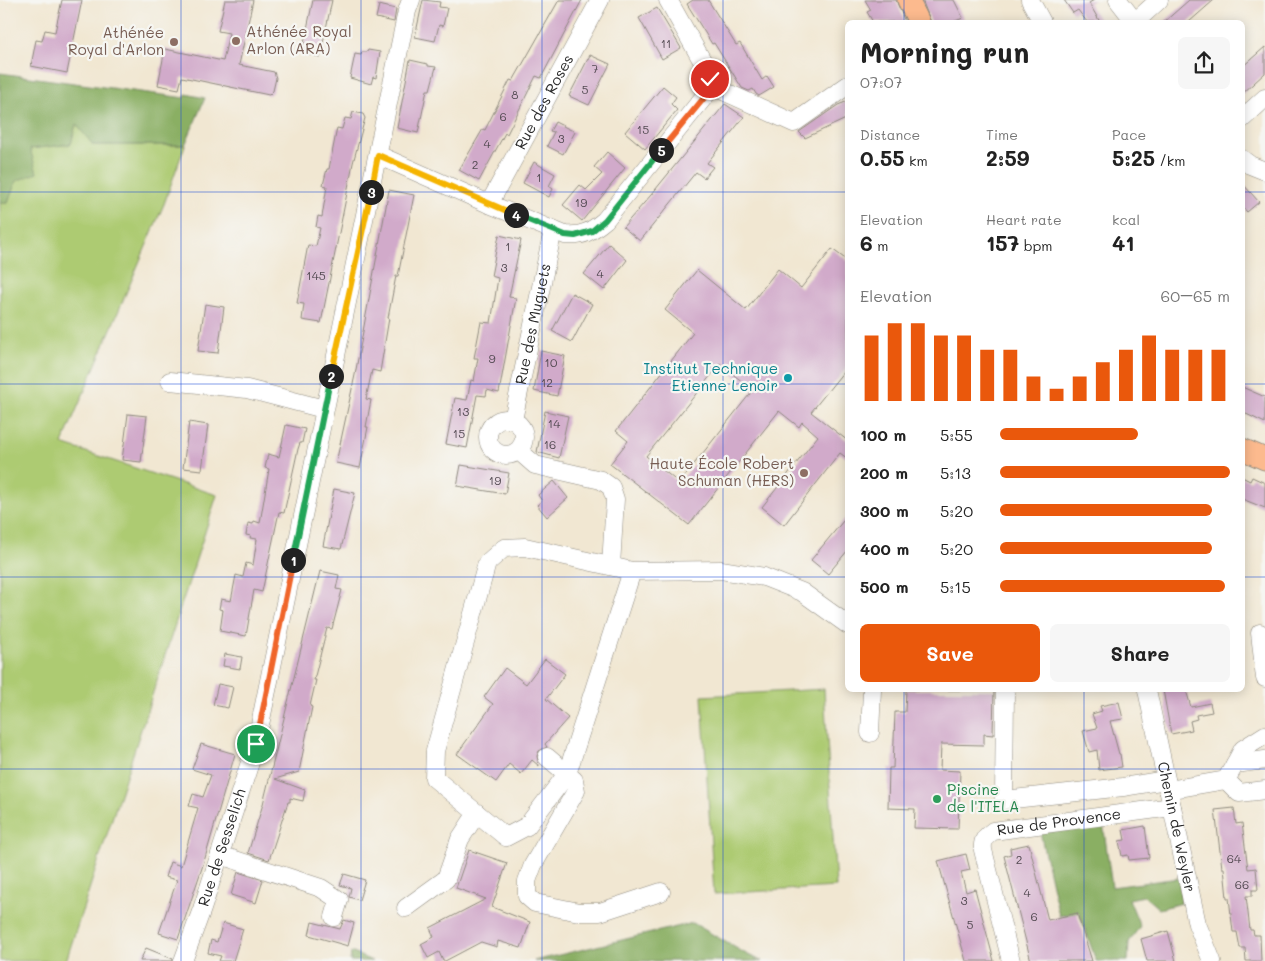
<!DOCTYPE html>
<html lang="en">
<head>
<meta charset="utf-8">
<style>
	:root { --surface:#fff; --page:#f6f6f6; --text:#222; --muted:#767676; --accent:#ea580c }
	body { margin:0; font-family:Mali,sans-serif; background:var(--page); color:var(--text); height:100vh; display:flex; flex-direction:column; font-size:19px; white-space:nowrap }
	* { box-sizing:border-box; margin:0 }
	p { font-size:16px; color:var(--muted) }
	.icon { flex:none; width:28px; height:28px; fill:none; stroke:currentColor; stroke-width:2; stroke-linecap:round; stroke-linejoin:round }
	.map { position:relative; flex:1; overflow:hidden }
	.panel { position:absolute; left:845px; top:20px; width:400px; height:672px; display:flex; flex-direction:column; background:var(--surface); border-radius:8px; box-shadow:0 2px 12px #0003 }
	.panel>* { flex:none }
	.pin { position:absolute; display:grid; place-items:center; width:42px; height:42px; color:#fff; margin:-21px; border:2px solid #fff; border-radius:50%; box-shadow:0 1px 5px #0007 }
	.km { position:absolute; width:25px; height:25px; margin:-12px; border-radius:50%; background:#222; color:#fff; font-size:14px; line-height:25px; text-align:center }
	.round { display:grid; place-items:center; flex:none; width:52px; height:52px; border-radius:8px; background:var(--page) }
	.headline { display:flex; align-items:center; justify-content:space-between; height:85px; padding:0 15px }
	h1 { font-size:28px; font-weight:700; line-height:38px }
	.stats { display:grid; grid-template-columns:repeat(3,1fr); gap:8px; height:85px; padding:5px 15px }
	.stats div { display:grid; align-content:center }
	.stats b { font-size:21px; font-weight:700 }
	.stats small { font-size:14px; font-weight:400 }
	.stats p { font-size:14px }
	.chart { height:140px; padding:10px 15px }
	.chart p { display:flex; justify-content:space-between }
	.chart svg { width:100%; height:90px; margin-top:5px; stroke:var(--accent); stroke-width:6 }
	.action { display:flex; gap:10px; margin-top:auto; padding:10px 15px }
	.action a { flex:1; height:58px; border-radius:8px; background:var(--accent); color:#fff; font-size:20px; font-weight:700; line-height:58px; text-align:center }
	.action a+a { background:var(--page); color:var(--text) }
	ul { padding:0 15px; list-style:none; font-size:16px }
	li { display:grid; grid-template-columns:80px 60px 1fr; align-items:center; height:38px }
	li i { height:12px; border-radius:6px; background:var(--accent) }
	.map>svg:first-child { display:block }
	.green { fill:#adcb72; stroke:#6c7b4e }
	.forest { fill:#8aaf64; stroke:#5a6d48 }
	.building { fill:#d1aaca; fill-rule:evenodd }
	.lines { fill:none; stroke-linecap:round; stroke-linejoin:round }
	.minor-casing { stroke:#8e897e; stroke-width:19 }
	.major-casing { stroke:#8e897e; stroke-width:23 }
	.minor { stroke:#fff; stroke-width:18 }
	.major { stroke:#fcba8e; stroke-width:21 }
	.split-1-casing { stroke:#fff; stroke-width:10 }
	.split-2-casing { stroke:#fff; stroke-width:10 }
	.split-3-casing { stroke:#fff; stroke-width:10 }
	.split-4-casing { stroke:#fff; stroke-width:10 }
	.split-5-casing { stroke:#fff; stroke-width:10 }
	.split-6-casing { stroke:#fff; stroke-width:10 }
	.split-1 { stroke:#f0652b; stroke-width:6 }
	.split-2 { stroke:#22a559; stroke-width:6 }
	.split-3 { stroke:#f5b400; stroke-width:6 }
	.split-4 { stroke:#f5b400; stroke-width:6 }
	.split-5 { stroke:#22a559; stroke-width:6 }
	.split-6 { stroke:#f0652b; stroke-width:6 }
	.grid { fill:none; stroke:#1d4ed8; stroke-width:1; stroke-opacity:0.55 }
	.education-dot { fill:#8d6e63; stroke:#f6f6f2; stroke-width:2 }
	.culture-dot { fill:#0f9aa8; stroke:#f6f6f2; stroke-width:2 }
	.leisure-dot { fill:#2e9e5b; stroke:#f6f6f2; stroke-width:2 }
	.labels { text-anchor:middle; stroke-width:4.5; stroke-linejoin:round; paint-order:stroke }
	.number-label { font-size:12px; fill:#544b53 }
	.education-label { font-size:15px; fill:#785e54; stroke:#f6f6f2; text-anchor:end }
	.street-label { font-size:15px; fill:#2b2b2b; stroke:#f6f6f2 }
	.culture-label { font-size:15px; fill:#0d838f; stroke:#f6f6f2; text-anchor:end }
	.leisure-label { font-size:15px; fill:#27864d; stroke:#f6f6f2; text-anchor:start }
</style>
</head>
<body>
<div class="map">
<svg width="1265" height="961" viewBox="0 0 1265 961">
	<rect width="100%" height="100%" fill="#f6f6f2"/>
	<filter id="ink" filterUnits="userSpaceOnUse"><feTurbulence type="fractalNoise" baseFrequency=".02" numOctaves="2"/><feDisplacementMap in="SourceGraphic" scale="10" xChannelSelector="R" yChannelSelector="G"/><feConvolveMatrix kernelMatrix="1 2 1 2 8 2 1 2 1" color-interpolation-filters="sRGB"/></filter>
	<filter id="wash" filterUnits="userSpaceOnUse"><feTurbulence type="fractalNoise" baseFrequency=".0096" numOctaves="4" result="noise"/><feDisplacementMap in="SourceGraphic" scale="20" xChannelSelector="R" yChannelSelector="G"/><feGaussianBlur stdDeviation="1.12" result="paint"/><feColorMatrix in="noise" values="0 0 0 0 0 0 0 0 0 0 0 0 0 0 0 0 0 1.4 0 .05"/><feComposite in="paint" operator="in"/></filter>
	<g filter="url(#wash)">
		<rect width="100%" height="100%" fill="#f1e7d2"/>
		<g class="green">
			<polygon points="76,123 94,145 185,145 164,204 62,444 217,495 66,961 0,961 0,203 8,203 15,181 30,149 71,144"/>
			<polygon points="824,689 836,887 714,894 702,696"/>
		</g>
		<g class="forest">
			<polygon points="0,73 185,98 186,94 205,98 185,145 93,145 76,124 71,144 30,149 37,173 16,181 8,203 0,203"/>
			<polygon points="1103,823 1112,887 1179,878 1181,903 1159,909 1144,896 1129,899 1140,926 1129,942 1128,961 1096,961 1079,912 1059,916 1040,832"/>
			<polygon points="693,923 748,955 762,961 534,961"/>
			<polygon points="351,952 372,961 350,961"/>
		</g>
		<g id="blocks">
			<g class="building">
				<polygon points="62,0 82,0 67,73 31,66 36,40 42,41 45,30 55,32"/>
				<polygon points="225,0 253,0 239,65 274,72 276,78 273,91 269,95 182,77 179,89 158,85 165,49 223,61 229,33 218,31"/>
				<polygon points="313,0 332,0 320,57 302,53"/>
				<polygon points="423,0 440,2 439,7 447,8 443,26 439,25 435,41 415,37"/>
				<polygon points="559,0 582,0 541,78 536,76 507,134 505,133 479,181 459,170 483,129 485,130 510,80 513,81"/>
				<polygon points="693,0 708,0 736,45 740,43 762,80 767,76 774,87 759,96 756,94 753,89 749,91 742,88 714,43 712,44 687,4"/>
				<polygon points="865,0 896,0 905,22 873,22 867,12 871,10"/>
				<polygon points="922,0 954,0 963,18 953,22 931,22"/>
				<polygon points="1064,0 1094,0 1089,3 1100,22 1087,22 1078,10 1073,13"/>
				<polygon points="1189,0 1214,0 1189,22 1164,22"/>
				<polygon points="379,5 396,9 394,22 376,18"/>
				<polygon points="657,8 681,48 662,59 639,18"/>
				<polygon points="1265,47 1265,73 1242,94 1242,67"/>
				<polygon points="368,50 380,52 376,78 373,77 371,84 350,78 355,54 361,55 362,52 367,52"/>
				<polygon points="590,55 610,64 589,105 569,96"/>
				<polygon points="410,60 428,64 428,66 436,67 430,90 427,90 418,133 397,128"/>
				<polygon points="663,86 676,97 671,104 677,110 645,149 625,132"/>
				<polygon points="848,101 848,118 805,138 799,132 838,105"/>
				<polygon points="725,104 744,117 707,163 713,167 704,178 696,172 640,241 623,227 651,195"/>
				<polygon points="353,112 363,114 365,118 353,163 321,323 302,320 304,304 297,303 308,245 316,246 320,228 316,227 318,216 322,217 327,186 323,185 327,169 329,169 337,128 342,129 345,118 351,119"/>
				<polygon points="555,122 575,132 563,154 547,146 554,132 550,131"/>
				<polygon points="607,152 625,168 582,221 563,205 580,185 586,190 602,174 594,167"/>
				<polygon points="534,162 555,174 549,186 553,189 549,197 523,183"/>
				<polygon points="1242,183 1259,202 1247,212 1242,206"/>
				<polygon points="389,190 414,195 398,276 396,276 388,318 389,318 380,372 372,370 366,399 371,400 366,427 368,427 360,468 336,463 355,375"/>
				<polygon points="499,235 521,240 509,297 516,298 499,393 487,390 486,396 477,395 467,448 446,444 455,398 467,400 471,380 474,381 478,358 474,358 481,322 491,323 498,278 491,276"/>
				<polygon points="609,244 627,260 604,290 584,274"/>
				<path d="M 832,249 L 848,261 L 848,366 L 811,412 L 848,441 L 848,459 L 840,453 L 784,525 L 762,507 L 818,436 L 802,422 L 799,427 L 779,411 L 689,525 L 610,464 L 628,441 L 616,431 L 693,333 L 665,310 L 697,270 L 746,310 L 778,269 L 801,288 ZM 720,364 L 753,390 L 679,483 L 646,456 Z"/>
				<polygon points="572,293 592,304 572,342 552,331"/>
				<polygon points="205,304 224,307 218,353 198,351"/>
				<polygon points="541,351 565,356 557,396 534,391"/>
				<polygon points="1242,387 1265,397 1265,423 1242,412"/>
				<polygon points="545,411 568,416 559,458 537,452"/>
				<polygon points="128,414 147,416 141,462 122,460"/>
				<polygon points="189,422 208,425 202,470 183,468"/>
				<polygon points="286,425 305,429 302,443 300,443 298,449 284,513 279,512 262,592 254,590 246,636 220,631 223,610 219,609 221,599 231,601 236,575 243,577 246,563 253,565 257,539 250,538 251,536 246,535 248,523 253,524 254,521 260,523 269,469 265,468 268,454 279,457"/>
				<polygon points="461,465 509,473 505,494 457,486"/>
				<polygon points="1242,477 1250,481 1252,477 1265,483 1265,508 1242,499"/>
				<polygon points="554,481 568,498 547,517 537,505 542,501 538,495"/>
				<polygon points="334,489 355,493 341,549 323,546"/>
				<polygon points="848,515 848,550 828,574 811,560"/>
				<polygon points="320,571 339,575 336,589 342,590 332,629 327,628 314,680 316,680 310,706 312,707 299,772 275,779 305,790 303,801 290,798 290,802 288,802 269,860 248,853 263,804"/>
				<polygon points="225,654 242,657 240,669 223,666"/>
				<polygon points="545,659 565,674 546,699 568,718 545,744 547,747 539,751 537,756 539,766 532,760 521,774 509,764 496,782 457,754 493,704 484,697 505,668 526,684"/>
				<polygon points="218,684 233,687 228,708 213,705"/>
				<polygon points="906,690 994,690 993,735 984,734 984,745 941,744 940,770 960,771 958,829 914,828 915,809 888,808 889,768 893,768 895,712 905,712"/>
				<polygon points="1163,690 1186,690 1191,707 1210,703 1212,712 1196,715 1197,719 1190,721 1192,730 1171,734"/>
				<polygon points="1119,702 1123,719 1110,721 1119,754 1120,754 1122,767 1099,770 1097,750 1089,752 1083,731 1097,728 1092,714 1102,711 1100,706"/>
				<polygon points="201,744 235,754 203,865 178,939 159,933 177,880 165,877 170,862 181,866 198,808 189,806 193,794 203,797 211,775 192,769"/>
				<polygon points="1234,808 1236,824 1242,823 1248,869 1256,868 1258,890 1252,890 1252,896 1246,896 1250,930 1253,930 1254,935 1260,935 1261,961 1246,961 1245,948 1240,948 1237,932 1233,932 1229,898 1227,898 1224,868 1222,868 1215,810"/>
				<polygon points="1145,826 1149,858 1129,860 1128,855 1122,856 1119,841 1125,840 1123,830"/>
				<polygon points="1029,844 1048,920 1077,913 1092,961 1031,961 1004,856 1011,854 1010,848"/>
				<polygon points="469,850 507,863 492,907 530,922 521,948 498,941 497,947 481,942 445,961 443,961 439,952 428,958 421,944 434,937 430,928 486,899 456,888"/>
				<polygon points="966,854 970,870 961,872 966,892 975,889 994,961 966,961 938,861"/>
				<polygon points="238,872 263,880 256,903 231,895"/>
				<polygon points="344,874 365,880 359,900 349,897 351,888 340,885"/>
				<polygon points="344,920 354,923 348,946 309,935 312,922 340,929"/>
				<polygon points="223,923 243,929 233,961 219,961 221,956 208,953 211,940 217,942"/>
				<polygon points="1168,931 1176,961 1147,961 1141,939"/>
				<polygon points="146,948 173,959 173,961 140,961"/>
			</g>
		</g>
	</g>
	<g filter="url(#ink)">
		<use href="#blocks" fill-opacity="0" stroke="#8e897e" stroke-width="1"/>
		<g class="lines">
			<defs>
				<g id="minor">
					<polyline points="1030,0 1042,22"/>
					<polyline points="1118,0 1135,22"/>
					<polyline points="1135,22 1159,0"/>
					<polyline points="710,85 794,123 848,85"/>
					<polyline points="1242,119 1265,98"/>
					<path d="M 378,155 L 489,204 L 565,235 C 582,237 592,231 605,220 L 708,92 L 710,79 L 708,71 L 668,0"/>
					<polyline points="1242,159 1250,165 1265,171"/>
					<path id="s1" d="M 489,204 L 600,0"/>
					<polyline points="170,381 247,389 324,409"/>
					<circle cx="506" cy="437" r="18"/>
					<path id="s2" d="M 513,420 L 553,230"/>
					<polyline points="519,451 535,465 601,480 611,487 615,499 611,566"/>
					<polyline points="632,571 567,774 527,826 506,837 434,778 435,751 487,563 504,548 525,547 632,571 721,570 764,577 802,592 848,625"/>
					<polyline points="1260,633 1265,678"/>
					<polyline points="1005,690 1004,800 1123,787 1166,780"/>
					<path id="s3" d="M 1147,690 L 1197,924 L 1212,961"/>
					<polyline points="870,733 872,690"/>
					<polyline points="547,757 574,780 576,791 533,865 527,881 527,896 535,903 579,912 600,912 661,892"/>
					<polyline points="1235,764 1243,749 1265,735"/>
					<polyline points="1226,780 1239,793 1265,790"/>
					<polyline points="1168,790 1226,780 1235,764 1265,760"/>
					<polyline points="220,855 321,888 339,900 334,917"/>
					<polyline points="406,908 446,879 460,839 477,813"/>
					<path id="s4" d="M 183,961 L 202,909 L 256,744 L 407,11 L 411,0"/>
					<path id="s5" d="M 1011,961 L 983,850 C 982,840 985,837 993,831 L 1172,807"/>
				</g>
				<g id="major">
					<polyline points="908,0 919,22"/>
					<polyline points="1242,449 1265,459"/>
				</g>
			</defs>
			<use href="#minor" class="minor-casing"/>
			<use href="#major" class="major-casing"/>
			<use href="#minor" class="minor"/>
			<use href="#major" class="major"/>
		</g>
	</g>
	<g class="lines" filter="url(#ink)">
		<defs>
			<polyline id="split-1" points="256,744 293,560"/>
			<polyline id="split-2" points="293,560 331,376"/>
			<polyline id="split-3" points="331,376 371,192"/>
			<polyline id="split-4" points="371,192 378,155 516,215"/>
			<polyline id="split-5" points="516,215 565,235 575,236 592,231 605,220 661,150"/>
			<polyline id="split-6" points="661,150 704,98 708,92 710,79"/>
		</defs>
		<use href="#split-1" class="split-1-casing"/>
		<use href="#split-2" class="split-2-casing"/>
		<use href="#split-3" class="split-3-casing"/>
		<use href="#split-4" class="split-4-casing"/>
		<use href="#split-5" class="split-5-casing"/>
		<use href="#split-6" class="split-6-casing"/>
		<use href="#split-1" class="split-1"/>
		<use href="#split-2" class="split-2"/>
		<use href="#split-3" class="split-3"/>
		<use href="#split-4" class="split-4"/>
		<use href="#split-5" class="split-5"/>
		<use href="#split-6" class="split-6"/>
	</g>
	<path class="grid" d="M 181,0 L 181,961M 361,0 L 361,961M 542,0 L 542,961M 723,0 L 723,961M 904,0 L 904,22M 1084,0 L 1084,22M 0,192 L 848,192M 1242,192 L 1265,192M 0,384 L 848,384M 1242,384 L 1265,384M 0,577 L 848,577M 1242,577 L 1265,577M 904,690 L 904,961M 1084,690 L 1084,961M 0,769 L 1265,769"/>
	<g class="education-dot">
		<circle cx="236" cy="41" r="5"/>
		<circle cx="174" cy="42" r="5"/>
		<circle cx="804" cy="473" r="5"/>
	</g>
	<circle class="culture-dot" cx="788" cy="378" r="5"/>
	<circle class="leisure-dot" cx="937" cy="799" r="5"/>
	<g class="labels">
		<g class="number-label">
			<text x="666" y="48">11</text>
			<text x="595" y="73">7</text>
			<text x="585" y="94">5</text>
			<text x="515" y="99">8</text>
			<text x="503" y="121">6</text>
			<text x="643" y="134">15</text>
			<text x="561" y="143">3</text>
			<text x="487" y="148">4</text>
			<text x="475" y="169">2</text>
			<text x="539" y="182">1</text>
			<text x="581" y="207">19</text>
			<text x="508" y="251">1</text>
			<text x="504" y="272">3</text>
			<text x="600" y="278">4</text>
			<text x="316" y="280">145</text>
			<text x="492" y="363">9</text>
			<text x="551" y="367">10</text>
			<text x="547" y="387">12</text>
			<text x="463" y="416">13</text>
			<text x="554" y="428">14</text>
			<text x="459" y="438">15</text>
			<text x="550" y="449">16</text>
			<text x="495" y="485">19</text>
			<text x="1234" y="863">64</text>
			<text x="1019" y="864">2</text>
			<text x="1242" y="889">66</text>
			<text x="1027" y="897">4</text>
			<text x="964" y="905">3</text>
			<text x="1034" y="921">6</text>
			<text x="970" y="929">5</text>
		</g>
		<g class="education-label">
			<text x="246" y="37" text-anchor="start">Athénée Royal<tspan x="246" dy="17">Arlon (ARA)</tspan></text>
			<text x="164" y="38">Athénée<tspan x="164" dy="17">Royal d'Arlon</tspan></text>
			<text x="794" y="469">Haute École Robert<tspan x="794" dy="17">Schuman (HERS)</tspan></text>
		</g>
		<g class="street-label">
			<text dy="5" stroke="none"><textPath href="#s1" startOffset="116">Rue des Roses</textPath></text>
			<text dy="5" stroke="none"><textPath href="#s2" startOffset="98">Rue des Muguets</textPath></text>
			<text dy="5" stroke="none"><textPath href="#s5" startOffset="204">Rue de Provence</textPath></text>
			<text dy="5" stroke="none"><textPath href="#s3" startOffset="140">Chemin de Weyler</textPath></text>
			<text dy="5" stroke="none"><textPath href="#s4" startOffset="120">Rue de Sesselich</textPath></text>
		</g>
		<g class="culture-label">
			<text x="778" y="374">Institut Technique<tspan x="778" dy="17">Etienne Lenoir</tspan></text>
		</g>
		<g class="leisure-label">
			<text x="947" y="795">Piscine<tspan x="947" dy="17">de l'ITELA</tspan></text>
		</g>
	</g>
</svg>
<div class="pin" style="left:256px;top:744px;background:#1e9e55"><svg class="icon" aria-label="arrive" viewBox="0 0 24 24"><path d="M6 21V4h12l-3 4 3 4H6"/></svg></div>
<div class="pin" style="left:710px;top:79px;background:#d93025"><svg class="icon" aria-label="check" viewBox="0 0 24 24"><path d="M5 12l5 5 9-10"/></svg></div>
<b class="km" style="left:293px;top:560px">1</b>
<b class="km" style="left:331px;top:376px">2</b>
<b class="km" style="left:371px;top:192px">3</b>
<b class="km" style="left:516px;top:215px">4</b>
<b class="km" style="left:661px;top:150px">5</b>
<section class="panel">
<div class="headline"><div><h1>Morning run</h1><p>07:07</p></div><a class="round"><svg class="icon" aria-label="share" viewBox="0 0 24 24"><path d="M12 15V3M7 8l5-5 5 5M5 13v7h14v-7"/></svg></a></div>
<div class="stats">
<div><p>Distance</p><b>0.55<small> km</small></b></div>
<div><p>Time</p><b>2:59</b></div>
<div><p>Pace</p><b>5:25<small> /km</small></b></div>
</div>
<div class="stats">
<div><p>Elevation</p><b>6<small> m</small></b></div>
<div><p>Heart rate</p><b>157<small> bpm</small></b></div>
<div><p>kcal</p><b>41</b></div>
</div>
<div class="chart"><p><span>Elevation</span>60–65 m</p>
<svg viewBox="0 0 160 44" preserveAspectRatio="none"><path d="M5 44V12M15 44V6M25 44V6M35 44V12M45 44V12M55 44V19M65 44V19M75 44V32M85 44V38M95 44V32M105 44V25M115 44V19M125 44V12M135 44V19M145 44V19M155 44V19"/></svg>
</div>
<ul>
<li><b>100 m</b>5:55<i style="width:60%"></i></li>
<li><b>200 m</b>5:13<i style="width:100%"></i></li>
<li><b>300 m</b>5:20<i style="width:92%"></i></li>
<li><b>400 m</b>5:20<i style="width:92%"></i></li>
<li><b>500 m</b>5:15<i style="width:98%"></i></li>
</ul>
<div class="action"><a>Save</a><a>Share</a></div>
</section>
</div>
</body>
</html>
